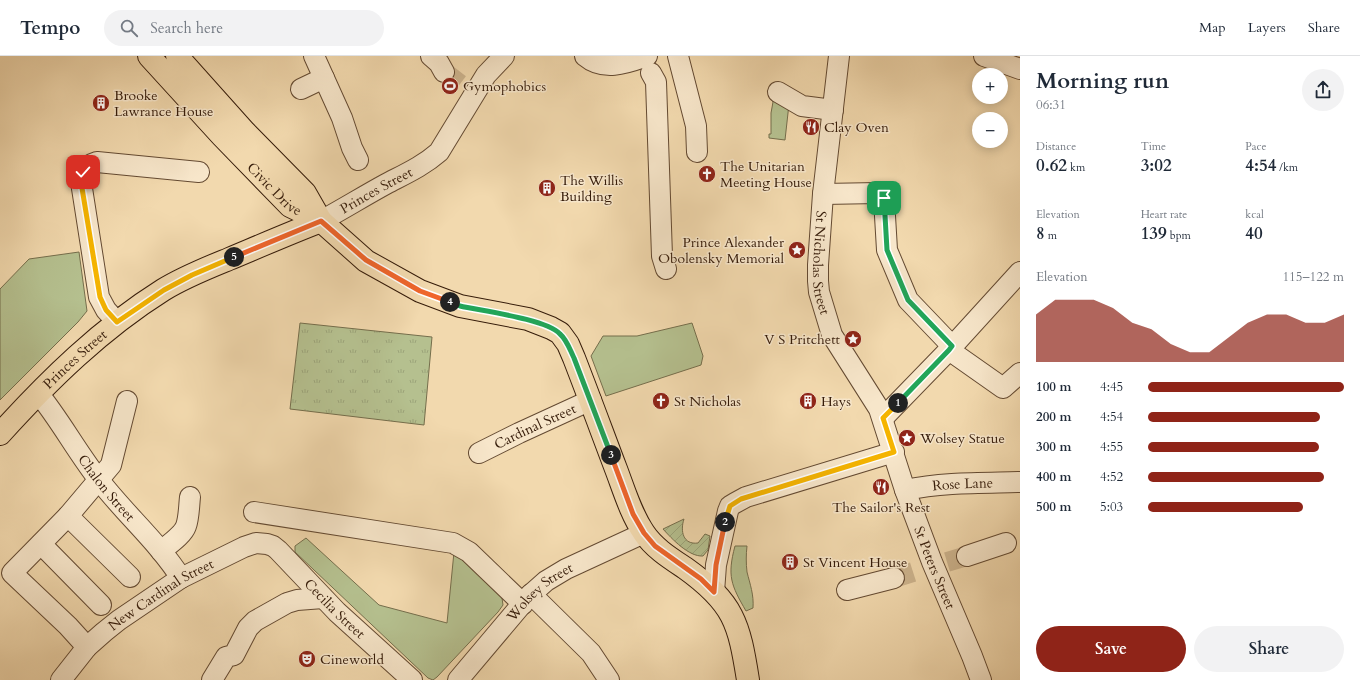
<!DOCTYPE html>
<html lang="en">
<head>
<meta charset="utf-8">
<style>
	:root { --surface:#fff; --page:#f2f2f3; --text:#1f2937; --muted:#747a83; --line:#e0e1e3; --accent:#8f2418 }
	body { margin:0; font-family:Cardo,serif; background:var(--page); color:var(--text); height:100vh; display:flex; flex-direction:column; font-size:15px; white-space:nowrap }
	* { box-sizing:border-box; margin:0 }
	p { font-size:13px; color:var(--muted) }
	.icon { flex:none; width:22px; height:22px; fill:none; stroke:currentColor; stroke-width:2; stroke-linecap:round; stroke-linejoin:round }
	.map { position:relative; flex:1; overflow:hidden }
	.drawer { display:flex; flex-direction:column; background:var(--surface); width:340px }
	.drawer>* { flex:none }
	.tools { position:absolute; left:972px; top:12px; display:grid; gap:8px }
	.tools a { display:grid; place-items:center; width:36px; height:36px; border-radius:50%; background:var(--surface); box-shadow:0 2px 10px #0003; font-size:20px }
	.pin { position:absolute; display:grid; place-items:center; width:34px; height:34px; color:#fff; margin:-17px; border-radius:8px; box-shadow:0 2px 6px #0006 }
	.km { position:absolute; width:20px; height:20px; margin:-10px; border-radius:50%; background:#222; color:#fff; font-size:11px; line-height:20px; text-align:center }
	.round { display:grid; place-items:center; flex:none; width:42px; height:42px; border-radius:21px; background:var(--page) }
	.head { display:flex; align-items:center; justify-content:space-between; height:68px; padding:0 16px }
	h1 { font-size:22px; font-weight:700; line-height:30px }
	.stats { display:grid; grid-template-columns:repeat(3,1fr); gap:6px; height:68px; padding:4px 16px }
	.stats div { display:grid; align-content:center }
	.stats b { font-size:17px; font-weight:700 }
	.stats small { font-size:11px; font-weight:400 }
	.stats p { font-size:11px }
	.chart { height:112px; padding:8px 16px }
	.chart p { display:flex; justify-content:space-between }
	.chart svg { width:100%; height:72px; margin-top:4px; fill:var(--accent); opacity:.7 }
	.cta { display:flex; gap:8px; margin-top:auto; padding:8px 16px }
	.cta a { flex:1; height:46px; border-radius:24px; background:var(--accent); color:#fff; font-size:16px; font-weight:700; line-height:46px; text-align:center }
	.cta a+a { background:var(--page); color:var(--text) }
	ul { padding:0 16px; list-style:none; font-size:13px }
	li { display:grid; grid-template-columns:64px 48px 1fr; align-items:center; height:30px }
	li i { height:10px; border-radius:5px; background:var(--accent) }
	header { display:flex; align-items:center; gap:24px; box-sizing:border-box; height:56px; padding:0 20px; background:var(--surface); border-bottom:1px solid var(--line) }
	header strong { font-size:19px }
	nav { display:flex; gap:22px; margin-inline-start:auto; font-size:14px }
	.search { width:280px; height:36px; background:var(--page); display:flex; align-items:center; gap:10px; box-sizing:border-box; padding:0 14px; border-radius:22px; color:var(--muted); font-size:15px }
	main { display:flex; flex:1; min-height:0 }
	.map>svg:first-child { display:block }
	.grass { fill:#b5c08f; stroke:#756e4c }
	.park { fill:url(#park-tufts); stroke:#756e4c }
	.garden { fill:url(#garden-furrows); stroke:#756e4c }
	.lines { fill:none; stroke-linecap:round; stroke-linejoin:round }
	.minor-tunnel { stroke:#ccb38d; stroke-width:20; stroke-dasharray:20 10; stroke-linecap:butt }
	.minor-casing { stroke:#644a32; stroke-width:22 }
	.major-casing { stroke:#351b09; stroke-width:24 }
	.minor { stroke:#f7e6ca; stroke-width:20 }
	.major { stroke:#f2d9ae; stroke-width:22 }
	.split-1-casing { stroke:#fff; stroke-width:8 }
	.split-2-casing { stroke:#fff; stroke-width:8 }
	.split-3-casing { stroke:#fff; stroke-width:8 }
	.split-4-casing { stroke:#fff; stroke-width:8 }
	.split-5-casing { stroke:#fff; stroke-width:8 }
	.split-6-casing { stroke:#fff; stroke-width:8 }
	.split-1 { stroke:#22a559; stroke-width:5 }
	.split-2 { stroke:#f5b400; stroke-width:5 }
	.split-3 { stroke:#f0652b; stroke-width:5 }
	.split-4 { stroke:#22a559; stroke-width:5 }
	.split-5 { stroke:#f0652b; stroke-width:5 }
	.split-6 { stroke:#f5b400; stroke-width:5 }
	.labels { text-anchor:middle; stroke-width:3; stroke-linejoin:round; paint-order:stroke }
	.poi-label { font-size:14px; fill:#351b09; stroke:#f7e6ca; text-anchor:start }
	.street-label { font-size:14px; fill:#351b09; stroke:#f7e6ca }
</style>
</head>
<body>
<header>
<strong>Tempo</strong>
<div class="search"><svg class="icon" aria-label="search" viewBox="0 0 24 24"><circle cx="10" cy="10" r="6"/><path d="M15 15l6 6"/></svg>Search here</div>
<nav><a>Map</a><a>Layers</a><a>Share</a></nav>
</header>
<main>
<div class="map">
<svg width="1020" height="624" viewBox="0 0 1020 624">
	<defs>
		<pattern id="park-tufts" width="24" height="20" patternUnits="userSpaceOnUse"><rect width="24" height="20" fill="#b5c08f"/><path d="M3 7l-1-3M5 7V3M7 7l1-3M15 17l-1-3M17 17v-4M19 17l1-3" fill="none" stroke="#9ca47a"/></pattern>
		<pattern id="garden-furrows" width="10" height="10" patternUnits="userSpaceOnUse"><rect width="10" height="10" fill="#b5c08f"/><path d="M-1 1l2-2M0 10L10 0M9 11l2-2" fill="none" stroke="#9ca47a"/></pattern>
	</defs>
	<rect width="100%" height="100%" fill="#f2d9ae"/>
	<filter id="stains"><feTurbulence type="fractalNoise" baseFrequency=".005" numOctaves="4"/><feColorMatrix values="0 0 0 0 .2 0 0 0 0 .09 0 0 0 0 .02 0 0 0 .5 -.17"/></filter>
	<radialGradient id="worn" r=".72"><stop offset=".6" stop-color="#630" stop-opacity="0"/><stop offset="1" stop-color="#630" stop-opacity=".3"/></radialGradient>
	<g class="grass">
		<polygon points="770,41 789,48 785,84 769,82 769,78 771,78 771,57 773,46"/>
		<polygon points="79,196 87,255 78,266 0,344 0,233 29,203"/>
		<polygon points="692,267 703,300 701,309 606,340 591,300 603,280 637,280"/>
		<polygon points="306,482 379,549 447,567 454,496 489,528 502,542 503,549 498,556 437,621 433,624 428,622 295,496 295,490"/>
		<path d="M 735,490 L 747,490 C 746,498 746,508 747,516 C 750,528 754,539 753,552 L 746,555 C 731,529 727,520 735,490 Z"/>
	</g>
	<polygon class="park" points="300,267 432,281 424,369 290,353"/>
	<path class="garden" d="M 684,463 C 680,475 683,489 698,487 L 705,478 L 710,480 L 708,494 L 703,500 C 689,501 672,483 663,473 Z"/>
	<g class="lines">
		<g class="minor-tunnel">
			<polyline points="444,16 461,29"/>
			<polyline points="947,506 967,500"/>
			<polyline points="894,522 919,514"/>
		</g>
		<defs>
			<g id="minor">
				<polyline points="314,0 342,62 352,92 358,104"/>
				<polyline points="431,0 439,7 444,16"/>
				<path d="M 585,0 C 604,16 627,7 647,0"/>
				<polyline points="678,0 696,70 697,96"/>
				<path id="s1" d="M 839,0 L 823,138 L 818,209 L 818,225 L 819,236 L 832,279 L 879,353 L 905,434 L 932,506 L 972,600 L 981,624"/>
				<polyline points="984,0 1020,13"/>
				<polyline points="651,17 656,26 662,200 666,213"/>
				<polyline points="301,33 324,22"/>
				<polyline points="778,36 802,50 833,54"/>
				<polyline points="823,138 878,137 884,143 887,194 908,244 952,290"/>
				<path id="s2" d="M 321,165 C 343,153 364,140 386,128 C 405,118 423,110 439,96 L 486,19 L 504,0"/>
				<path d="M 117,266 L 106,254 L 99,241 L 81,126 C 83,114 85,110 97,106 L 199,116"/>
				<polyline points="949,294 1003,332 1020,317"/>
				<path id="s3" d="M 38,337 C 60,364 77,396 99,424 C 125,458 158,486 181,522"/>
				<polyline points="883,362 949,294 1020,216"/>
				<path id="s4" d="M 479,397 L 519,377 L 591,344"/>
				<path id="s5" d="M 905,434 C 943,426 982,427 1020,426"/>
				<polyline points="254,456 453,487 469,496 523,548"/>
				<polyline points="68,460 130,521"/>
				<polyline points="41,488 101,549"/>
				<path d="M 161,495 C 168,489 183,479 186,470 C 189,462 189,450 190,441"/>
				<polyline points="967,500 1006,487"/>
				<polyline points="847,534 894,522"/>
				<polyline points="714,536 716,509 728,455 730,450 735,447 746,441 894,396"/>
				<polyline points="531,538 591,597 609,624"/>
				<polyline points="87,591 68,570 12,517 68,460 111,409 127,345"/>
				<path id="s6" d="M 61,624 L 87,591 L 104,576 L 119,564 L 181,522 L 244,491 L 256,487 L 267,488 L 273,490 L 278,494 L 337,556 L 412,624"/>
				<polyline points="212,624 226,601 234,599 248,572 255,565 287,547 297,544 323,542"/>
				<path id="s7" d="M 458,624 L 528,541 L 546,525 L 566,513 L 644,477"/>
			</g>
			<g id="major">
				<path id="s8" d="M 149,0 L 222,80 L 290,150 L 321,165 L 366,205 L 420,235 L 460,250 L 528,263 L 551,272 L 560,277 L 568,288 L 574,302 C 588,338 602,376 616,413 C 624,434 631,458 644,477 C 654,492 670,502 685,512 C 734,547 739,567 748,624"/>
				<polyline points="177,0 245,76 305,137 321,165"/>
				<path id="s9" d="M 0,378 C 49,324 101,273 163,234 C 184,221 207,212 229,203 C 260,190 290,177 321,165"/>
			</g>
		</defs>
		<use href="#minor" class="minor-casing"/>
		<use href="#major" class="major-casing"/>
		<use href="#minor" class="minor"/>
		<use href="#major" class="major"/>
	</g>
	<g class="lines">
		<defs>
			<polyline id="split-1" points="884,142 887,194 908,244 952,290 949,294 898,347"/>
			<polyline id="split-2" points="725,466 730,450 741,443 894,396 883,362 898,347"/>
			<polyline id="split-3" points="611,399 633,458 644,477 655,490 701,523 714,536 716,509 725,466"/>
			<path id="split-4" d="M 450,246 L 460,250 C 482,255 546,263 560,278 C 567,284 570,294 574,302 L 611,399"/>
			<polyline id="split-5" points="234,201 321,165 366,204 420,235 450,246"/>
			<polyline id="split-6" points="83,116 81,126 100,241 106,254 117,266 164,234 192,219 234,201"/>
		</defs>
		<use href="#split-1" class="split-1-casing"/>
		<use href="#split-2" class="split-2-casing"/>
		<use href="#split-3" class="split-3-casing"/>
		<use href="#split-4" class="split-4-casing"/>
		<use href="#split-5" class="split-5-casing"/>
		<use href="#split-6" class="split-6-casing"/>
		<use href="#split-1" class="split-1"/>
		<use href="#split-2" class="split-2"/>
		<use href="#split-3" class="split-3"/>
		<use href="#split-4" class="split-4"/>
		<use href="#split-5" class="split-5"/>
		<use href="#split-6" class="split-6"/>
	</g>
	<defs>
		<symbol id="stadium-disc" viewBox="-11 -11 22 22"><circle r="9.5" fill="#8f2418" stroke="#f7e6ca"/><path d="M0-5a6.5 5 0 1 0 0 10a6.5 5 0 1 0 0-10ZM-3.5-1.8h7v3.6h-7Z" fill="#fff"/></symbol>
		<symbol id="building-disc" viewBox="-11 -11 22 22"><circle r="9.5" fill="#8f2418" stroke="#f7e6ca"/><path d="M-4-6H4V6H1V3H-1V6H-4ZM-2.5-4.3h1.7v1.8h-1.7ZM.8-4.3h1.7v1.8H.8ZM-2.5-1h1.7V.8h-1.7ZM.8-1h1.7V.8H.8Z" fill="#fff"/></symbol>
		<symbol id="restaurant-disc" viewBox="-11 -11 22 22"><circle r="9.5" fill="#8f2418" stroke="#f7e6ca"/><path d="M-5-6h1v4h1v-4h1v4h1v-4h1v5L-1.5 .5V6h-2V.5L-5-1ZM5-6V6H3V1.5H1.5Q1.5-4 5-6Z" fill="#fff"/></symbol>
		<symbol id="church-disc" viewBox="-11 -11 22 22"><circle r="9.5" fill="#8f2418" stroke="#f7e6ca"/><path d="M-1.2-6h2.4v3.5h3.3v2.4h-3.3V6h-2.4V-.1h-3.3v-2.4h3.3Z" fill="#fff"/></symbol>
		<symbol id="sight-disc" viewBox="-11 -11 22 22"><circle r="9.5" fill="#8f2418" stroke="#f7e6ca"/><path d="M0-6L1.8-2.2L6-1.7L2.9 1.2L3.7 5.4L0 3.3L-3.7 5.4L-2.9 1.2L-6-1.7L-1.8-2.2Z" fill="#fff"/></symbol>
		<symbol id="theatre-disc" viewBox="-11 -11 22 22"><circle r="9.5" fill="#8f2418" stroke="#f7e6ca"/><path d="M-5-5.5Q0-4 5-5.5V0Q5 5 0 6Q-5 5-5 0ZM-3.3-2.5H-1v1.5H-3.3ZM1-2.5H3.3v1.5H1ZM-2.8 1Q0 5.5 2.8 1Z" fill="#fff"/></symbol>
	</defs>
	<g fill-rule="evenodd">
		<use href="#stadium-disc" x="440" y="20" width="20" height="20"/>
		<use href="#building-disc" x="91" y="37" width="20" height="20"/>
		<use href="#restaurant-disc" x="801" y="61" width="20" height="20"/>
		<use href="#church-disc" x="697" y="108" width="20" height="20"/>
		<use href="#building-disc" x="537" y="122" width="20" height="20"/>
		<use href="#sight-disc" x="787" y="184" width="20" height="20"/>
		<use href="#sight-disc" x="843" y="273" width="20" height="20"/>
		<use href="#church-disc" x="651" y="335" width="20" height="20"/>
		<use href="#building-disc" x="798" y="335" width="20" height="20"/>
		<use href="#sight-disc" x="897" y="372" width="20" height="20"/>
		<use href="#restaurant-disc" x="871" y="421" width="20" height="20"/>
		<use href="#building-disc" x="780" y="496" width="20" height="20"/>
		<use href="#theatre-disc" x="297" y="593" width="20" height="20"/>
	</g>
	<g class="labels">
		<g class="poi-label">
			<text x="463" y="35">Gymophobics</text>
			<text x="114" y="44">Brooke<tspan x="114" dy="16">Lawrance House</tspan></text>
			<text x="824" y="76">Clay Oven</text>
			<text x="720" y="115">The Unitarian<tspan x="720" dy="16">Meeting House</tspan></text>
			<text x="560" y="129">The Willis<tspan x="560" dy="16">Building</tspan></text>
			<text x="784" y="191" text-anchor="end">Prince Alexander<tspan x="784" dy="16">Obolensky Memorial</tspan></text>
			<text x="840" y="288" text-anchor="end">V S Pritchett</text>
			<text x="674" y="350">St Nicholas</text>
			<text x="821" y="350">Hays</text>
			<text x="920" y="387">Wolsey Statue</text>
			<text x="881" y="456" text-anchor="middle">The Sailor's Rest</text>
			<text x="803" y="511">St Vincent House</text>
			<text x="320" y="608">Cineworld</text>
		</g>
		<g class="street-label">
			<text dy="5" stroke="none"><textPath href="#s8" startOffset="183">Civic Drive</textPath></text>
			<text dy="5" stroke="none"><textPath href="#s2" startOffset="63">Princes Street</textPath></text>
			<text dy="5" stroke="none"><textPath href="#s1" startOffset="208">St Nicholas Street</textPath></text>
			<text dy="5" stroke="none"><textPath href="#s9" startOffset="106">Princes Street</textPath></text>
			<text dy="5" stroke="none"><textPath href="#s4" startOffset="62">Cardinal Street</textPath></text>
			<text dy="5" stroke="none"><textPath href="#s5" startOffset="58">Rose Lane</textPath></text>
			<text dy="5" stroke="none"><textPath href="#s3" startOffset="117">Chalon Street</textPath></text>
			<text dy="5" stroke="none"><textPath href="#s1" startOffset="538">St Peters Street</textPath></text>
			<text dy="5" stroke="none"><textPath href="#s7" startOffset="121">Wolsey Street</textPath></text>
			<text dy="5" stroke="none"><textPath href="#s6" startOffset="133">New Cardinal Street</textPath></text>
			<text dy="5" stroke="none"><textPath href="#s6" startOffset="347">Cecilia Street</textPath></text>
		</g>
	</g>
	<rect width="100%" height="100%" filter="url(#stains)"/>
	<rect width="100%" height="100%" fill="url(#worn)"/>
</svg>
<div class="tools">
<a>+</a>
<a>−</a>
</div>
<div class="pin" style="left:884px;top:142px;background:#1e9e55"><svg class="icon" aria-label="arrive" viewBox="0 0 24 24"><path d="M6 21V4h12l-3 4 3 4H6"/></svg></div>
<div class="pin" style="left:83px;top:116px;background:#d93025"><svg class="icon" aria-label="check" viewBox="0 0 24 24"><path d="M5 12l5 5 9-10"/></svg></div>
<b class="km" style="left:898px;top:347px">1</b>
<b class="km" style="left:725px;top:466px">2</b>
<b class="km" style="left:611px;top:399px">3</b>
<b class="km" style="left:450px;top:246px">4</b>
<b class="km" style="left:234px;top:201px">5</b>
</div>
<section class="drawer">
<div class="head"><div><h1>Morning run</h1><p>06:31</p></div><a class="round"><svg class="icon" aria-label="share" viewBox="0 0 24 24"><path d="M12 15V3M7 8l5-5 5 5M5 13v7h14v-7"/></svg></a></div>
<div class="stats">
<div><p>Distance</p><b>0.62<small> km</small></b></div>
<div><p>Time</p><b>3:02</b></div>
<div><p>Pace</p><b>4:54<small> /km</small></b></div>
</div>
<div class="stats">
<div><p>Elevation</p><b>8<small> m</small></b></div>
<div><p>Heart rate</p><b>139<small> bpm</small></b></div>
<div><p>kcal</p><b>40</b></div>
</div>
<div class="chart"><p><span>Elevation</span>115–122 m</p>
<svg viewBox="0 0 160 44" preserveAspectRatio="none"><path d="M0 44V15L10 6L20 6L30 6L40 11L50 20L60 24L70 33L80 38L90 38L100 29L110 20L120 15L130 15L140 20L150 20L160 15V44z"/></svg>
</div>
<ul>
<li><b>100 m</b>4:45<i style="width:100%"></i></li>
<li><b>200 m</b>4:54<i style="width:88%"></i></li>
<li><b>300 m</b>4:55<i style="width:87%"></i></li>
<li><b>400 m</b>4:52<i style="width:90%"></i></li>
<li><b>500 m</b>5:03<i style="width:79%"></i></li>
</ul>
<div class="cta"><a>Save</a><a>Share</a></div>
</section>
</main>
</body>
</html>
